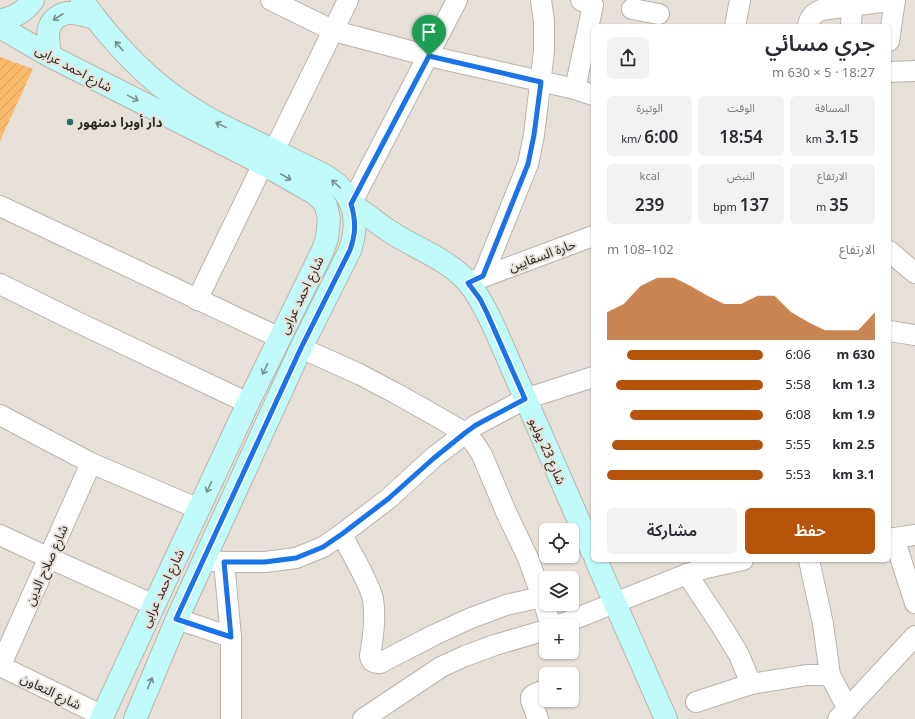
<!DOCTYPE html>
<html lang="ar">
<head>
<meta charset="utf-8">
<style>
	:root { --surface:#fff; --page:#f2f2f3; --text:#2b2b33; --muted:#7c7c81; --accent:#b45309 }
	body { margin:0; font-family:Georgia,"Noto Sans Arabic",serif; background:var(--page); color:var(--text); direction:rtl; height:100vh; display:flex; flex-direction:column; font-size:15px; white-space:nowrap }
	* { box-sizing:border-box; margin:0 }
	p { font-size:13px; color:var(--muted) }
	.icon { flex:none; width:22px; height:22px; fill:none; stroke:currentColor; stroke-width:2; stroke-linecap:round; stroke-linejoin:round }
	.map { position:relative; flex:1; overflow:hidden; direction:ltr }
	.panel { position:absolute; left:591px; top:24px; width:300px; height:538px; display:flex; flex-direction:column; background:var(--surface); border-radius:6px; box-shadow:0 1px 3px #0004; direction:rtl }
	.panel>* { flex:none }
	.controls { position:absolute; left:539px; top:523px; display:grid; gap:8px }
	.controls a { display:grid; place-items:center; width:40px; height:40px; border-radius:6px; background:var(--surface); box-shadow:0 1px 3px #0004; font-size:20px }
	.pin { position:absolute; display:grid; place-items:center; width:34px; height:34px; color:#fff; margin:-41px -17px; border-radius:50% 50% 50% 0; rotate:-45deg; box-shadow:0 0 4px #0007 }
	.pin .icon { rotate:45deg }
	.round { display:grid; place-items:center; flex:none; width:42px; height:42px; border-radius:6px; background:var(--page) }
	.head { display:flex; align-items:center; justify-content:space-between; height:68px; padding:0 16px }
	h1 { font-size:22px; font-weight:600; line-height:30px }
	.stats { display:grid; grid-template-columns:repeat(3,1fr); gap:6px; height:68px; padding:4px 16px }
	.stats div { display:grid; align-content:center; border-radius:6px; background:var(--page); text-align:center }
	.stats b { font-size:17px; font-weight:600 }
	.stats small { font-size:11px; font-weight:400 }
	.stats p { font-size:11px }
	.chart { height:112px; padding:8px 16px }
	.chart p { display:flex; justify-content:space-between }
	.chart svg { width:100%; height:72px; margin-top:4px; fill:var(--accent); opacity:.7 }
	.cta { display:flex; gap:8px; margin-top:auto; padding:8px 16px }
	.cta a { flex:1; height:46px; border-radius:6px; background:var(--accent); color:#fff; font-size:16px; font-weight:600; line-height:46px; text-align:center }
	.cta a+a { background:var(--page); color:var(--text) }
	ul { padding:0 16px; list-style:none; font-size:13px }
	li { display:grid; grid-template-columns:64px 48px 1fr; align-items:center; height:30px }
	li i { height:10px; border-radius:5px; background:var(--accent) }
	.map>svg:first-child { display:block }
	.garden { fill:url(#garden-furrows) }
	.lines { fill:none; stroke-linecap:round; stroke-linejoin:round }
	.street-casing { stroke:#bab3ac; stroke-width:22 }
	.secondary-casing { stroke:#bab3ac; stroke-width:24 }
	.street { stroke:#fff; stroke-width:20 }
	.secondary { stroke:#c0fbf9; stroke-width:22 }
	.oneway { stroke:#76928f }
	.route-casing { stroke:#fff; stroke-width:8 }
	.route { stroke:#1a73e8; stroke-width:5 }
	.poi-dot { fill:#25706d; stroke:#e7e0d9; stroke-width:1.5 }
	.labels { text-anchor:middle; stroke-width:4; stroke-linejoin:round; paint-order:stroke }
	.street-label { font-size:13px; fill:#2b2825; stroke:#e7e0d9 }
	.poi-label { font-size:13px; font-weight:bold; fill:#2b2825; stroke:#e7e0d9; text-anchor:start }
</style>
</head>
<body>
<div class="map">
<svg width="915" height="719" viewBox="0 0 915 719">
	<defs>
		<pattern id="garden-furrows" width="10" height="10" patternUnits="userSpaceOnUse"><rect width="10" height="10" fill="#f9ba6a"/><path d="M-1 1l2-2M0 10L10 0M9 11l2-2" fill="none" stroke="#d6a05c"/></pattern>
	</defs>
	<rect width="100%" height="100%" fill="#e7e0d9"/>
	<polygon class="garden" points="0,57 33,69 0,141"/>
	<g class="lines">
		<defs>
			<g id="street">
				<polyline points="271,0 334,31 429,56 575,89 593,95"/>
				<polyline points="632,9 659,14"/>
				<polyline points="735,26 740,0"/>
				<path d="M 808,26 C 809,18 814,13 821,10 L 895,0 L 889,41"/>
				<polyline points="851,26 852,6"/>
				<polyline points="889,72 915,71"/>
				<polyline points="575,89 593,5 592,3 582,1 581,0"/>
				<polyline points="274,151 348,0"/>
				<polyline points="351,204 457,0"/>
				<polyline points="0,206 280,338"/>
				<polyline points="889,251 915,273"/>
				<polyline points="483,276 528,164 534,135 544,51 544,21 541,0"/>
				<polyline points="475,280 593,236"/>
				<polyline points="0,284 75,321 248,403"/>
				<polyline points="197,300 263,164"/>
				<polyline points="889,331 915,335"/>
				<polyline points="301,348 359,374 397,394 436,416 465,433 475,444 482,455 506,512 528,558 542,597"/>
				<polyline points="0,415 91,463 199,509"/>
				<polyline points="0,535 49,558 154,605"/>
				<polyline points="894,538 915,603"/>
				<polyline points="889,539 915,535"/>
				<polyline points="809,560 823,624 830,675 848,709"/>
				<polyline points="212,561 224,562 265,562 296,558 323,547 342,534"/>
				<polyline points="224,562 231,637 231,719"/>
				<polyline points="687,574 724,630 739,655 751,684"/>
				<polyline points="177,619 231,637"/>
				<path d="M 551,626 L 542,597 L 506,605 L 471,618 L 434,635 L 380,663 C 374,663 371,662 370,656 C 373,637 376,618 373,599 C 368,579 351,554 342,534 L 388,499 L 434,457 L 476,425 L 525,399 L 593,377"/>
				<polyline points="557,626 687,574 706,568 743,560"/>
				<polyline points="0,666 103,716"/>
				<polyline points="0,667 91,463"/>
				<polyline points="696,702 751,684 807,675 830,675"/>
				<polyline points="363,719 441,667 465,656 495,645 546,630"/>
				<polyline points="538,719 531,700 531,697 533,695 546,689"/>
				<polyline points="838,719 915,636"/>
			</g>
			<g id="secondary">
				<path d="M 82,0 C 110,39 144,77 184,103 C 204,117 226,128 248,138 C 273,150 297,162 322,174 C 353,191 361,216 350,250 L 301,348 L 177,619 L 135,719"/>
				<path d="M 0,20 C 13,19 25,11 33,0"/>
				<polyline points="0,27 50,56 263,164 314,193 323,201 326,206 329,219 327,238 323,250 248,403 101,719"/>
				<path d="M 50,56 C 49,43 44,27 56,18 C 61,14 67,12 74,13 C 81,14 88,16 95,18"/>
				<path d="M 351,204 C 366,213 379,225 394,234 C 416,248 443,258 462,276 C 477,291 486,310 495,329 L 593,553"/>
				<polyline points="596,560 666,719"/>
			</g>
		</defs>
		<use href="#street" class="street-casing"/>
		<use href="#secondary" class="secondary-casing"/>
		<use href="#street" class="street"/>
		<use href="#secondary" class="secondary"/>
	</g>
	<defs><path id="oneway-shaft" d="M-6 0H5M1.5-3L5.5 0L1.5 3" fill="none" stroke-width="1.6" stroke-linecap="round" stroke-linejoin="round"/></defs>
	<g class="oneway">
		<use href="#oneway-shaft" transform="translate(58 17) rotate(147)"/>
		<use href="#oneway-shaft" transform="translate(119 46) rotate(-131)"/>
		<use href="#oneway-shaft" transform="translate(133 98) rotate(26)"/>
		<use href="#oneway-shaft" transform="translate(221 125) rotate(-154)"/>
		<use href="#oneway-shaft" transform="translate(286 177) rotate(30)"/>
		<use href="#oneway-shaft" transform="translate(336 184) rotate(-138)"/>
		<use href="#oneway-shaft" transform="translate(265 369) rotate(116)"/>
		<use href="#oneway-shaft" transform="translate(209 487) rotate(115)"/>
		<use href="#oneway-shaft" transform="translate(150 683) rotate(-67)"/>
	</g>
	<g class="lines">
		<defs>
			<path id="route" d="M 429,56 L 541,82 L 534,135 L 528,164 L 483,276 L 468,283 L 480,299 L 487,313 L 525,399 L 476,425 L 465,433 L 434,458 L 388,499 L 342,534 L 323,547 L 296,558 L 265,562 L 224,562 L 231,637 L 176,619 L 301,348 L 350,250 C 356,233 356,221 351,204 Z"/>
		</defs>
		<use href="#route" class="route-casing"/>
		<use href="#route" class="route"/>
	</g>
	<circle class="poi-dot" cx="70" cy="122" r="4"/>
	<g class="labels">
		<g class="street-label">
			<text transform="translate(74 68) rotate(28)" y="5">شارع احمد عرابى</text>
			<text transform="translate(542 255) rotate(-20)" y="5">حارة السقايين</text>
			<text transform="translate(301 295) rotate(-64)" y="5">شارع احمد عرابى</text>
			<text transform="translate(548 451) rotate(66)" y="5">شارع 23 يوليو</text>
			<text transform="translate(46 565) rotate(-66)" y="5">شارع صلاح الدين</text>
			<text transform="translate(162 588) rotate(-65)" y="5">شارع احمد عرابى</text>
			<text transform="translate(51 691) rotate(26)" y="5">شارع التعاون</text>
		</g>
		<g class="poi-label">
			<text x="78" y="127">دار أوبرا دمنهور</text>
		</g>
	</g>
</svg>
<div class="controls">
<a><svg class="icon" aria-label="locate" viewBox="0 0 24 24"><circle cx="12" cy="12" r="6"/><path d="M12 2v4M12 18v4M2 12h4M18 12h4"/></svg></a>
<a><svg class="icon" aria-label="layers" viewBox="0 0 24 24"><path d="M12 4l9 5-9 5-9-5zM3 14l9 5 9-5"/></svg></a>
<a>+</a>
<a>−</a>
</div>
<div class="pin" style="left:429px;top:56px;background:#1e9e55"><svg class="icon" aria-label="arrive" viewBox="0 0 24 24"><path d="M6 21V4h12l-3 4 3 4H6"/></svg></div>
<section class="panel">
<div class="head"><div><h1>جري مسائي</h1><p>18:27 · 5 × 630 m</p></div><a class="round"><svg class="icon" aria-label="share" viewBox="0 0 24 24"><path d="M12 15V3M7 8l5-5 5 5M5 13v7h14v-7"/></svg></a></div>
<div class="stats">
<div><p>المسافة</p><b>3.15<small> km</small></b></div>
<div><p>الوقت</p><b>18:54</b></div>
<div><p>الوتيرة</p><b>6:00<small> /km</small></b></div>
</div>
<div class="stats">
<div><p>الارتفاع</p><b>35<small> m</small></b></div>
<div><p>النبض</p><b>137<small> bpm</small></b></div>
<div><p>kcal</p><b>239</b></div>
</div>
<div class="chart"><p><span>الارتفاع</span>102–108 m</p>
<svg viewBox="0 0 160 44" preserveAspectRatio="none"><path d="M0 44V27L10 22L20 11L30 6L40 6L50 11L60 17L70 22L80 22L90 17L100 17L110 27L120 33L130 38L140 38L150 38L160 27V44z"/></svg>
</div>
<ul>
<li><b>630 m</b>6:06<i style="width:87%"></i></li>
<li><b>1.3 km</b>5:58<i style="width:94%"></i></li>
<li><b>1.9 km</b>6:08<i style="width:85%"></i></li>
<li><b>2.5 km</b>5:55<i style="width:97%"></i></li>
<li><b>3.1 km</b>5:53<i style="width:100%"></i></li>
</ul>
<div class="cta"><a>حفظ</a><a>مشاركة</a></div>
</section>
</div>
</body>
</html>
